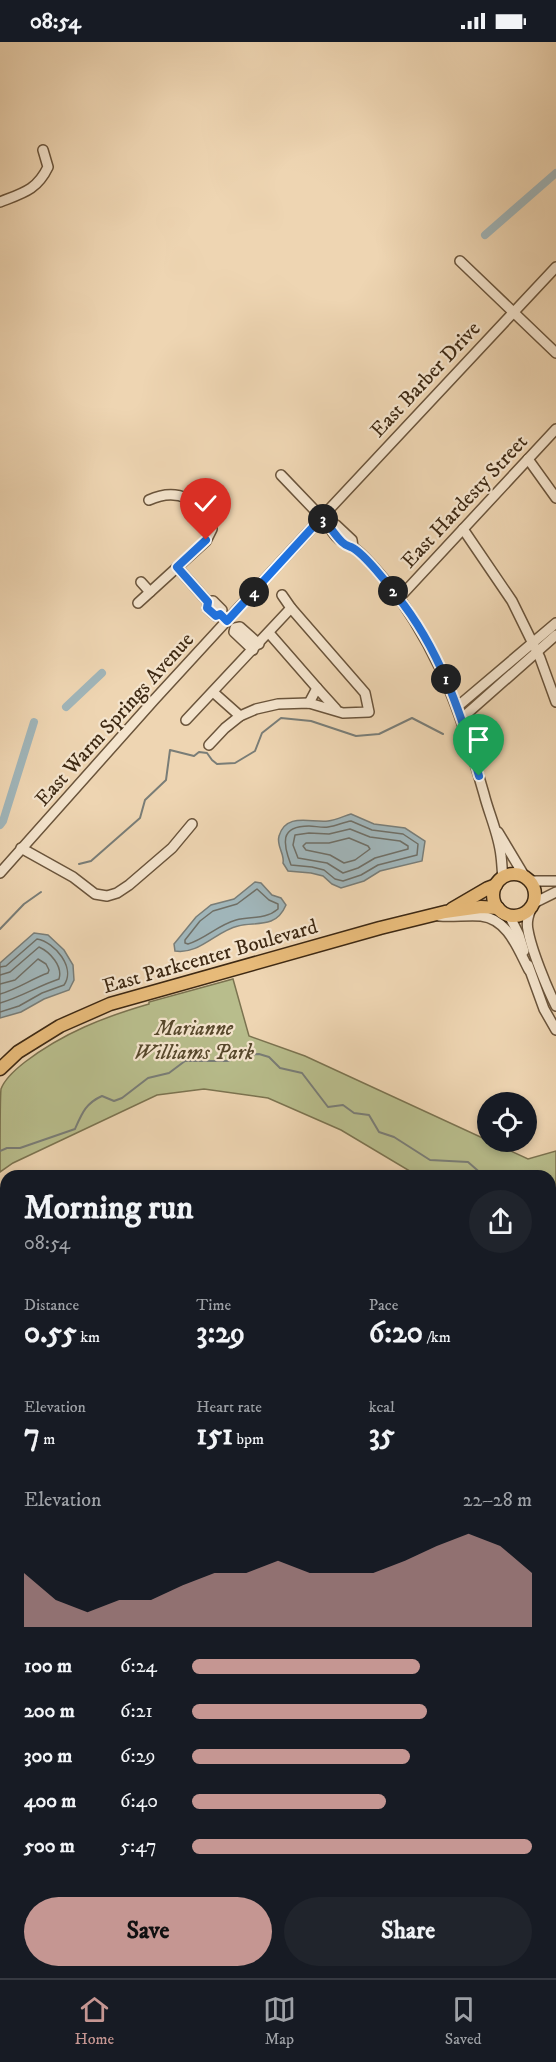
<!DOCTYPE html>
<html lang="en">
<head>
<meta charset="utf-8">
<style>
	:root { --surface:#171b24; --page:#20242c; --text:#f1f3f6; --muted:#9ea1a6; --line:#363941; --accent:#c59692 }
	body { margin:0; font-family:"IM FELL DW Pica",serif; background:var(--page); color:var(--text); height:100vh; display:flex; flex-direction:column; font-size:22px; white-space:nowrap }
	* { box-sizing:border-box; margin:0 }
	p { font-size:20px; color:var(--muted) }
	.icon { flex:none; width:33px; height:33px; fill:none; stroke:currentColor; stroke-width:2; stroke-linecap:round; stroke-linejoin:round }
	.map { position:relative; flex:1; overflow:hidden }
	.side { position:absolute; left:0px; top:1128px; width:556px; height:808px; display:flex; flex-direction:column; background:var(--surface); border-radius:18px 18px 0 0; box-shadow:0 3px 9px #0003 }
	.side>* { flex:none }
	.fabs { position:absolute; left:477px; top:1050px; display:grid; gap:12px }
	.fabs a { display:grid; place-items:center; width:60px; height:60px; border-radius:50%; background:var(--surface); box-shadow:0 3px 9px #0003; font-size:30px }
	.pin { position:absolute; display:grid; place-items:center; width:51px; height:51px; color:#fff; margin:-62px -26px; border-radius:50% 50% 50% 0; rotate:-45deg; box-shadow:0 0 6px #0007 }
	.pin .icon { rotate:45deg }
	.km { position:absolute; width:30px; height:30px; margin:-15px; border-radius:50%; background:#222; color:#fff; font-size:16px; line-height:30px; text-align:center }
	.round { display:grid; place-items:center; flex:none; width:63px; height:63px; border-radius:32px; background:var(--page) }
	.head { display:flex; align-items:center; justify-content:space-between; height:102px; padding:0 24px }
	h1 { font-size:33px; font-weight:700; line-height:45px }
	.figures { display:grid; grid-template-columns:repeat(3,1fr); gap:9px; height:102px; padding:6px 24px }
	.figures div { display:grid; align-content:center }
	.figures b { font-size:30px; font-weight:700 }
	.figures small { font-size:16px; font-weight:400 }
	.figures p { font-size:16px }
	.chart { height:168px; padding:12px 24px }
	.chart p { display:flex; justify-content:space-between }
	.chart svg { width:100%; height:108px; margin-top:6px; fill:var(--accent); opacity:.7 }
	.button { display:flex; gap:12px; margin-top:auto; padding:12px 24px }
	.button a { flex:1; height:69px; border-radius:36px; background:var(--accent); color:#111; font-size:24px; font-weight:700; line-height:69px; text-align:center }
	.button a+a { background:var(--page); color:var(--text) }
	ul { padding:0 24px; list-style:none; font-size:20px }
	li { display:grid; grid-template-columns:96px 72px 1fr; align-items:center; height:45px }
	li i { height:15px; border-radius:8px; background:var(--accent) }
	.status { display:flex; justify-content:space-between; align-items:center; height:42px; padding:0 30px; background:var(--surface); direction:ltr }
	.status svg { height:16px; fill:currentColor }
	.menu { display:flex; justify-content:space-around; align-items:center; height:84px; border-top:2px solid var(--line); background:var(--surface); font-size:16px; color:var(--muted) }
	.menu a { display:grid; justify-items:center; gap:3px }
	.menu .current { color:var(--accent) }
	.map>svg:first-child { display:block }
	.green { fill:#b8bd8c; stroke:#7b7350; stroke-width:1.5 }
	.water { fill:#a0b5b9; stroke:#797d77; stroke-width:1.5 }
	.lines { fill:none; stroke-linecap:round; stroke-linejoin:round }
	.shore { stroke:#6f6f66; stroke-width:1.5 }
	.stream { stroke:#797d77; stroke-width:2 }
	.canal { stroke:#a0b5b9; stroke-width:8 }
	.minor-casing { stroke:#6a543b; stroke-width:12 }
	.major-casing { stroke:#3e2913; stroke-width:15 }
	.minor { stroke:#f4e4cd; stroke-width:9 }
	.major { stroke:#e7ba79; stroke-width:12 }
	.route-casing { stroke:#fff; stroke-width:12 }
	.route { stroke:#1a73e8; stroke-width:8 }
	.labels { text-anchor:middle; stroke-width:4.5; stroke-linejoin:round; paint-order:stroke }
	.street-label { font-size:21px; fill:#3e2913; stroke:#f4e4cd }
	.park-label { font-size:21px; font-style:italic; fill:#56472b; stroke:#f4e4cd }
</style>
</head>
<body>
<div class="status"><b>08:54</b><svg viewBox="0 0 49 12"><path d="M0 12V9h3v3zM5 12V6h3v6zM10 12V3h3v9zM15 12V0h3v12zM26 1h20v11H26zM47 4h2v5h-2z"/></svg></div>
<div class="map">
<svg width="556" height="1936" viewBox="0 0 556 1936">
	<rect width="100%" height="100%" fill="#eed5b2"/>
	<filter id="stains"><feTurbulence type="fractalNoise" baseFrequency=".00333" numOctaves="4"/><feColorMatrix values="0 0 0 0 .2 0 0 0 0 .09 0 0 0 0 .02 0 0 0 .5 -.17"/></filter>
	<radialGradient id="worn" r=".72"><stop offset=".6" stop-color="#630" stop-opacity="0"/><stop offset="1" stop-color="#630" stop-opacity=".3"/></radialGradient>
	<g class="green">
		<path d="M 233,937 L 249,994 L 305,1014 L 528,1117 L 556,1109 L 556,1175 L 551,1175 L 550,1134 L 418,1134 L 341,1088 L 268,1056 L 204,1047 L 157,1053 L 13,1121 L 0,1130 C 0,1115 0,1056 1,1047 C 5,1036 16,1027 25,1020 C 63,991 104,975 149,962 L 149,960 Z"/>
		<polygon points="556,1260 556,1373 550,1329 550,1263"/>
		<polygon points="0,1353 6,1354 6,1495 0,1497"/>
		<polygon points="556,1379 556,1505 550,1503 550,1380"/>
		<polygon points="6,1536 6,1680 0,1675 0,1538"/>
		<polygon points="551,1560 556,1564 556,1727 551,1728"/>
	</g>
	<g class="water">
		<path d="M 351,772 L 374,782 L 405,786 L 425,799 L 422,819 L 380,829 L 364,839 L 341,846 L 332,842 L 323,834 L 311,831 L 288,829 L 283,821 C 285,812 276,804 279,794 C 286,770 311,781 328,779 C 336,778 344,774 351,772 Z"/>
		<path d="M 255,840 L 261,841 L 272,853 L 281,856 L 286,863 C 283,870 279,876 271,879 C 260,883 249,881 238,884 C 216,889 199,913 175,909 L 174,902 L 196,875 L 211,863 L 234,857 Z"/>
		<polygon points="34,891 48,893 64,908 73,923 74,938 69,948 44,957 21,970 0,976 0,921"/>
		<polygon points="6,1382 6,1452 0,1455 0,1383"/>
	</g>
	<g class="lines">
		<g class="shore">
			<path d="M 351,779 L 372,788 L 403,792 L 418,802 L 417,813 L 378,823 L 361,833 L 343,839 L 335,837 L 324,828 L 312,825 L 291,823 C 283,802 279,784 309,784 C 315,784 322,786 328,785 C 336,784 344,780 351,779 Z"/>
			<polygon points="350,787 370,795 400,799 408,804 408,807 375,816 358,826 343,831 327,821 298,816 293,803 295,793 309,791 329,792"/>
			<polygon points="349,796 368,804 370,807 355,818 344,821 330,813 306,808 303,804 306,801 329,801"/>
			<path d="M 257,847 L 269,858 L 278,862 L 278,867 C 265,878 251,874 236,878 C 218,883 205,897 188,902 L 185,901 L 185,898 L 200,879 L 213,869 L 237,862 Z"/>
			<path d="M 0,925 L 6,924 L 37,897 C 55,900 76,926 64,943 L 42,951 L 19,964 L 0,970"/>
			<path d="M 0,933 L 10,930 L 39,905 C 50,910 63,924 59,937 C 38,944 21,955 0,961"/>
			<path d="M 0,942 L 15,938 L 38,917 L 46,922 L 49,928 L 48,931 C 31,937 18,947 0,952"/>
		</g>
		<g class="stream">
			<polyline points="79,822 91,819 140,776 145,758 166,738 170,708 194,714 199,710 207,711 212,718 217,722 235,721 255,709 262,691 281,676 311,679 356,694 379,692 412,676 443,692"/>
			<polyline points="0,887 24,862 41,850"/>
			<path d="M 0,1109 L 7,1106 L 20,1106 L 75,1087 C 82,1071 86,1061 102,1054 L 114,1059 L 122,1056 L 148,1036 L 169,1031 L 185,1019 L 228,1019 L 245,1013 L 259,1012 L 269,1015 L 280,1026 L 302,1031 L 328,1065 L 343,1063 L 354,1071 L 369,1073 L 379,1090 L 394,1095 L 430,1118 L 468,1120 L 484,1134"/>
			<polyline points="550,1159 556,1163"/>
			<polyline points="0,1610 6,1610"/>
			<polyline points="550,1705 552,1706"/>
		</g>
		<g class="canal">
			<polyline points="485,193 556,131"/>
			<polyline points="66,665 102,631"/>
			<polyline points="0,783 3,779 34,680"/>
			<polyline points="550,1706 556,1706"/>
			<polyline points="0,1821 4,1822"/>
		</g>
		<defs>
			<g id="minor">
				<path d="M 0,160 C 23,151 37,148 48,125 L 43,108"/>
				<polyline points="460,219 556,311"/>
				<polyline points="528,417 556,456"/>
				<polyline points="281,433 325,479"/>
				<polyline points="463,487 512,559 540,616 556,660"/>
				<path d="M 353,505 L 352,498 L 336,483 L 329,482 C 332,495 344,501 354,506 C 365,513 391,545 400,557 C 444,620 463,679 484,752 C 489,772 499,793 501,814 C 502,821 502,828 503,836"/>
				<polyline points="177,525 208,560"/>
				<polyline points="141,540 150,550"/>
				<polyline points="399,556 556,387"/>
				<polygon points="213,559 222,568 216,574 207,566 208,560"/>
				<path d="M 138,561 L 206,499 L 212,487 C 202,457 177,445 149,458"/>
				<polyline points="269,591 317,646"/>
				<polyline points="253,608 234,590 235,586 240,585 259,602"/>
				<polyline points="213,650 240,674"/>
				<polyline points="309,661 317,646 336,667"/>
				<polyline points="457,665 556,581"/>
				<polyline points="462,676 556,593"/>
				<polyline points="186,678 291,566"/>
				<polyline points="209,703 225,686 240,674 256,667 278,662 309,661 343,671 369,670 365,651 291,566 282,553"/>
				<polyline points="498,790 525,835"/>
				<polyline points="21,806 73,835 95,852 107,854 117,851 129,843 172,806 192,782"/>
				<polyline points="0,831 154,658 322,475 556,225"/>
				<polyline points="529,839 556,839"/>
				<polyline points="534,861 556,850"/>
				<path d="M 532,864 C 529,872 526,879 528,888 C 531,907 547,946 556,964"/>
				<polyline points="509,873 519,893 524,909"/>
				<path d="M 439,874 C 453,875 468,873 481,874 C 508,877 518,907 529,928"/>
				<polyline points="528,923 544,967 556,988"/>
				<polyline points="550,1203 556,1210"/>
				<polyline points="550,1223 556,1220"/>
				<polyline points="550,1258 556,1255"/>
				<polyline points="550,1267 556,1264"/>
				<polyline points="0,1277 6,1273"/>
				<polyline points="0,1289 6,1285"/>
				<polyline points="0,1758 6,1764"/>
				<polyline points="550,1807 556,1809"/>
				<polyline points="0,1902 6,1903"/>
				<polyline points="322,1930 327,1936"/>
				<polyline points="525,1936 526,1930"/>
			</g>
			<g id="major">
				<circle cx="514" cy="853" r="21"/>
				<polyline points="452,867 488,846 496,843"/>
				<polyline points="0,1027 18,1010 60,984 110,962 380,886 445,870 481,865 498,866"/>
			</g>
		</defs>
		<use href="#minor" class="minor-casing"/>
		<use href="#major" class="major-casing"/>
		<use href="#minor" class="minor"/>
		<use href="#major" class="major"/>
	</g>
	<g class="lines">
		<defs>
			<path id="route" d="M 206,498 L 177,525 L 208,560 L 207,566 L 216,574 L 220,572 L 227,579 L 322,475 C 329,483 334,492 342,500 C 346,504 349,504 353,506 C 365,513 388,542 397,554 C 439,606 461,671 479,734"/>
		</defs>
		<use href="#route" class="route-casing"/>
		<use href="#route" class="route"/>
	</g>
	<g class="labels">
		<g class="street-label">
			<text transform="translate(425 337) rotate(-47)" y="7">East Barber Drive</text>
			<text transform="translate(464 459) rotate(-47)" y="7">East Hardesty Street</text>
			<text transform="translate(114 677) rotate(-48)" y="7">East Warm Springs Avenue</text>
			<text transform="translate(210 914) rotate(-16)" y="7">East Parkcenter Boulevard</text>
		</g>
		<g class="park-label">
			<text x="194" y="993">Marianne<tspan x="194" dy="24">Williams Park</tspan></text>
		</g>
	</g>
	<rect width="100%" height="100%" filter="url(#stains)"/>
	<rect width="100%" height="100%" fill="url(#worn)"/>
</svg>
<div class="fabs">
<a><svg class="icon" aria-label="locate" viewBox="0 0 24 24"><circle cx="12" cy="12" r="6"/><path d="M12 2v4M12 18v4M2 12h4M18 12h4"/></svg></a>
</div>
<div class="pin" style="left:479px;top:734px;background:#1e9e55"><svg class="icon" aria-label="arrive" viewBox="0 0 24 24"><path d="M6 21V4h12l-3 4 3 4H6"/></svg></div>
<div class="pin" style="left:206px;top:498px;background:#d93025"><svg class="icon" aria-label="check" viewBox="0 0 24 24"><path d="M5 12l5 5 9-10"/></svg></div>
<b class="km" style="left:446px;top:637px">1</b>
<b class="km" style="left:393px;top:549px">2</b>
<b class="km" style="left:323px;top:477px">3</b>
<b class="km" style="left:254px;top:550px">4</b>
<section class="side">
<div class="head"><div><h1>Morning run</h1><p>08:54</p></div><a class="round"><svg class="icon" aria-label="share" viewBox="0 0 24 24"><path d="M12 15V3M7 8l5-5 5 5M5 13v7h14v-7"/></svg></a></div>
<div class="figures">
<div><p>Distance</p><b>0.55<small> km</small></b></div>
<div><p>Time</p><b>3:29</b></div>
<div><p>Pace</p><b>6:20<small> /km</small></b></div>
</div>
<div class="figures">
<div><p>Elevation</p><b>7<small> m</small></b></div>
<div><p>Heart rate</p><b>151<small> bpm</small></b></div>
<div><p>kcal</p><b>35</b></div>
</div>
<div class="chart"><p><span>Elevation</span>22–28 m</p>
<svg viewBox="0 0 160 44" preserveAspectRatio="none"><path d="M0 44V22L10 33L20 38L30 33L40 33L50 27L60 22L70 22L80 17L90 22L100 22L110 22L120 17L130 11L140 6L150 11L160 22V44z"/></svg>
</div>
<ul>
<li><b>100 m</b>6:24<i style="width:67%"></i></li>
<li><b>200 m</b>6:21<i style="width:69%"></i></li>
<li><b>300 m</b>6:29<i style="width:64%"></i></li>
<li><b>400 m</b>6:40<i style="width:57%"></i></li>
<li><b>500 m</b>5:47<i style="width:100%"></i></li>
</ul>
<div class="button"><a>Save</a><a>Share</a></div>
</section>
</div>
<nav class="menu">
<a class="current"><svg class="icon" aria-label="home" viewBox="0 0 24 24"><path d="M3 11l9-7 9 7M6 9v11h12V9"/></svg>Home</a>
<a><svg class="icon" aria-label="map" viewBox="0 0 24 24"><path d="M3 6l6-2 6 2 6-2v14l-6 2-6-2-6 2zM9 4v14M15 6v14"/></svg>Map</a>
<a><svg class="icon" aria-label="saved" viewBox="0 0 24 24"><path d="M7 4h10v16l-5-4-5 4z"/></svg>Saved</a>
</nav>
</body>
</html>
